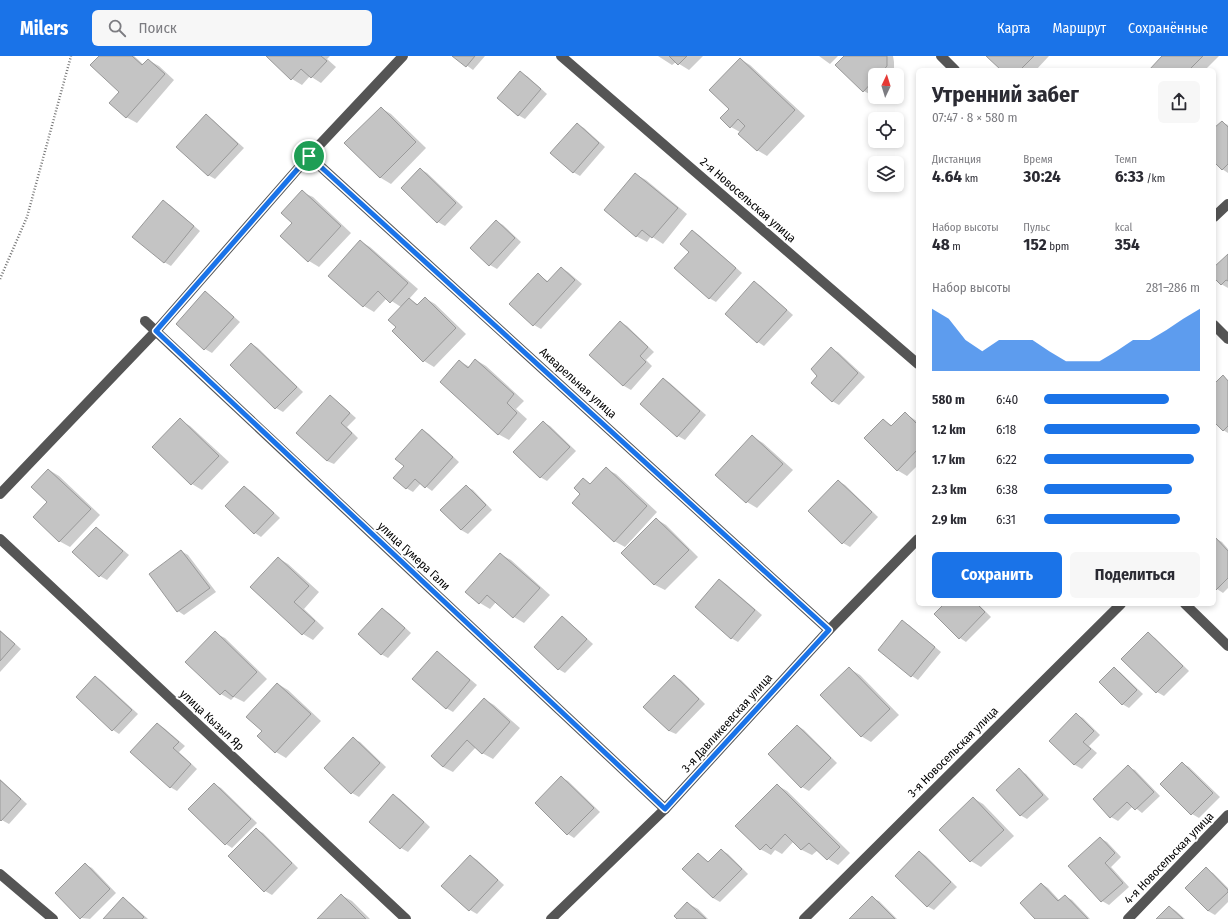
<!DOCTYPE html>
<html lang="ru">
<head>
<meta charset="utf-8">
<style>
	:root { --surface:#fff; --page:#f7f7f7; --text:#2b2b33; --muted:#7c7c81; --accent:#1a73e8 }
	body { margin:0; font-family:"Fira Sans Condensed",sans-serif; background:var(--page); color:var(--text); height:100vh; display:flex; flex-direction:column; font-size:15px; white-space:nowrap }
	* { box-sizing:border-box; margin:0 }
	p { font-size:13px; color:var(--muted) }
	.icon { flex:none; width:22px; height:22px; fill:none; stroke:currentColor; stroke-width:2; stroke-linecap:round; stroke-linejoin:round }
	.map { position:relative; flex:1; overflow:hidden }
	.details { position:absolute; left:916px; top:12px; width:300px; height:538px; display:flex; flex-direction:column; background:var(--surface); border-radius:6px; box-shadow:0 2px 6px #0003 }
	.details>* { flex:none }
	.needle { width:26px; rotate:4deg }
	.fabs { position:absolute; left:868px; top:12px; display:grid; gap:8px }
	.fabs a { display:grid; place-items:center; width:36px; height:36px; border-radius:6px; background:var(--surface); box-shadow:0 2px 6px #0003; font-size:20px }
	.pin { position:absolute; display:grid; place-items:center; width:34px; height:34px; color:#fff; margin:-17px; border:2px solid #fff; border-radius:50%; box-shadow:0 1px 4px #0007 }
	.round { display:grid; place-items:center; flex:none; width:42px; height:42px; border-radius:6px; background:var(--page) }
	.overview { display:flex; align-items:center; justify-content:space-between; height:68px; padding:0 16px }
	h1 { font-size:22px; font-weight:700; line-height:30px }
	.figures { display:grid; grid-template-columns:repeat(3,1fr); gap:6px; height:68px; padding:4px 16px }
	.figures div { display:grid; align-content:center }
	.figures b { font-size:17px; font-weight:700 }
	.figures small { font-size:11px; font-weight:400 }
	.figures p { font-size:11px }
	.chart { height:112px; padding:8px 16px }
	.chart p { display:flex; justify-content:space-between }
	.chart svg { width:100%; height:72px; margin-top:4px; fill:var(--accent); opacity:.7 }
	.cta { display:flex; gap:8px; margin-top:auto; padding:8px 16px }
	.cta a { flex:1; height:46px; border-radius:6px; background:var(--accent); color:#fff; font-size:16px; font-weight:700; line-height:46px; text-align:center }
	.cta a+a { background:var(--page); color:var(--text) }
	ul { padding:0 16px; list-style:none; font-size:13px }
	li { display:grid; grid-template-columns:64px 48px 1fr; align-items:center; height:30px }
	li i { height:10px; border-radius:5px; background:var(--accent) }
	header { display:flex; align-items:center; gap:24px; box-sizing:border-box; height:56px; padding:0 20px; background:var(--accent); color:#fff }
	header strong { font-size:19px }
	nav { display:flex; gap:22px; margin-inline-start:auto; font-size:14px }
	.search { width:280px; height:36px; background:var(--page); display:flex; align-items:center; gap:10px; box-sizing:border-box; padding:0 14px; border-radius:6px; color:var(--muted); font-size:15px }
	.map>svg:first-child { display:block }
	.shadow { fill:#0003 }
	.building { fill:#c4c4c4; stroke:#999 }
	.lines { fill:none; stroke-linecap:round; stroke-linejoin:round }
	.path { stroke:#777; stroke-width:2.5; stroke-dasharray:1 2; stroke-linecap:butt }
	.minor { stroke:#555; stroke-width:10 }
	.route-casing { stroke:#fff; stroke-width:8 }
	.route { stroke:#1a73e8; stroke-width:5 }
	.labels { text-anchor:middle; stroke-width:4; stroke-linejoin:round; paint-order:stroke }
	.street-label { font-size:12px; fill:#000; stroke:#fff }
</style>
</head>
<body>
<header>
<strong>Milers</strong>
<div class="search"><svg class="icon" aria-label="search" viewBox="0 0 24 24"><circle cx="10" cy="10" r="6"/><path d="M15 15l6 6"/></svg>Поиск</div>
<nav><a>Карта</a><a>Маршрут</a><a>Сохранённые</a></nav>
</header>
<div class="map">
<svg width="1228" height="863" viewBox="0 0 1228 863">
	<rect width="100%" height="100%" fill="#fff"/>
	<g class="shadow">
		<polygon points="100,0 134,0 144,9 148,4 159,10 174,24 137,67 126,61 121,35"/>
		<polygon points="267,0 330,0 327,3 336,11 321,27 310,20 302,29 292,23"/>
		<polygon points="454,0 485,0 473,14"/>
		<polygon points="658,0 703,0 689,14 676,6 672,9"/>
		<polygon points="819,0 838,0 830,8"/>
		<polygon points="846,0 893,0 894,6 894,14 889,19 875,19 875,34 871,39 864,35"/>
		<polygon points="988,0 1049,0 1036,14 1002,14"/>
		<polygon points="1164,0 1219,0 1205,14 1150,14"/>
		<polygon points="740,3 750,9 805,60 767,100 757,94 740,76 731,71 721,62 730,53"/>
		<polygon points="520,17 527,20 547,38 525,63 518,59"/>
		<polygon points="381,52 391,58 426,92 391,128 381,122 346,87"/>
		<polygon points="206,60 213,64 244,92 215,123 208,119"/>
		<polygon points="1222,66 1228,69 1228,117 1222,113 1214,104 1214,74"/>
		<polygon points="577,68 584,72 605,91 580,120 573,116"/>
		<polygon points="420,113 427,117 463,151 445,170 438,166 402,132"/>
		<polygon points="635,118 646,124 687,158 663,188 651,180 647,186 636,180"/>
		<polygon points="302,136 313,141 351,177 319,211 309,205 281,180 293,167"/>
		<polygon points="163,145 170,149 200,175 171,210 164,206"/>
		<polygon points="496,165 503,169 521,186 497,213 490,209 471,192"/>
		<polygon points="693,175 699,179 742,217 716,246 709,242 690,196"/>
		<polygon points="360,185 370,191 418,233 409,243 419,249 425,242 435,248 466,278 434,311 424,305 397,271 401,251 387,242 374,256 364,250 329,220"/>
		<polygon points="1228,200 1228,232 1221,228 1214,221 1214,213"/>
		<polygon points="561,212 568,216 582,228 541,273 534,269 511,248 538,218 549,226"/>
		<polygon points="754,226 761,230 793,259 764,290 758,286"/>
		<polygon points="205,237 212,241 240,266 212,297 205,293"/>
		<polygon points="620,266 627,270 654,296 646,304 652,310 631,334 624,330 591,299"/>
		<polygon points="252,288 258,292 303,336 283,356 276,352 231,309"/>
		<polygon points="831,293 838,296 865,321 839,349 832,345"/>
		<polygon points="476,304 486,310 524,345 516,353 527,363 509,384 498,378 459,305 470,311"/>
		<polygon points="1223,321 1228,324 1228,377 1223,374 1214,365 1214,330"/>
		<polygon points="664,323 670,327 706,359 685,384 678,380 642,348"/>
		<polygon points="330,341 337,345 356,362 347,371 358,382 334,408 327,405 297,377"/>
		<polygon points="905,357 918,366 918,409 907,420 897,414 883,364 893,370"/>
		<polygon points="180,364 190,370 229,406 202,434 192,428"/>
		<polygon points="543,366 550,370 576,395 547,425 540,421"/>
		<polygon points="423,374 429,378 459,406 432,435 421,427 413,436 406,432 405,410"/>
		<polygon points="753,381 763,387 793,414 757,452 747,446 717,418"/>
		<polygon points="606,413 616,418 657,456 625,491 614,485 582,438 583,424 591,428"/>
		<polygon points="49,414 59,420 100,459 70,491 59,485"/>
		<polygon points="838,425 845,429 878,461 850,491 843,487 809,455"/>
		<polygon points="466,430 473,434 492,454 468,478 461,474"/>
		<polygon points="244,431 251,435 280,462 261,481 255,477"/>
		<polygon points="656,463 666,469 698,501 665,534 655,529 623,497"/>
		<polygon points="96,472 102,476 129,499 107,524 100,520 74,496"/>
		<polygon points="1215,482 1222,486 1228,493 1228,532 1223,537 1214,531 1214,484"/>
		<polygon points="181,495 188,499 216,536 184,559 178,555"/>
		<polygon points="500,498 511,504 550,539 524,567 514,561 496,546 490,553 480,547"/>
		<polygon points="278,502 288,508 319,536 304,553 324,572 313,584 303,578"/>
		<polygon points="720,524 726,528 762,559 738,586 731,582"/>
		<polygon points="945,548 978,548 991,561 966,586 960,582"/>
		<polygon points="382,553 389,557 411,577 388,602 381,598"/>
		<polygon points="563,562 569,566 593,588 565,617 558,613"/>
		<polygon points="902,566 909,569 941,596 918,624 912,620"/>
		<polygon points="0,574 21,593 0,616"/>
		<polygon points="215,577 225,582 267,623 244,646 234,641 231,644 221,638"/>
		<polygon points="1148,578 1155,582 1189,615 1164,640 1157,636 1123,603"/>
		<polygon points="437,596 443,600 477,629 453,656 446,652"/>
		<polygon points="1114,612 1120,616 1143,638 1129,652 1122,648"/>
		<polygon points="850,613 860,619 899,659 871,686 861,680"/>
		<polygon points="674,620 681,624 705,648 676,678 669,675"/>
		<polygon points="96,621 102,625 138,658 119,678 113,674"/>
		<polygon points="278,628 288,634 321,665 286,702 276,696 258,680 263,675"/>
		<polygon points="484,643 494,649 520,672 493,703 482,697 476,691 453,716 443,711"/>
		<polygon points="1076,658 1083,662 1100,679 1089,690 1097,697 1082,713 1075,709 1050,685"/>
		<polygon points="158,668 164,672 185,690 179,696 197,713 177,735 170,731"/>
		<polygon points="798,670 804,674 837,707 809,735 802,731"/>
		<polygon points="353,683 360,686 386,711 359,741 352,737"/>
		<polygon points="1182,707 1189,711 1220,741 1199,762 1192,758 1162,728"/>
		<polygon points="1128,711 1135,714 1160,740 1142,757 1133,750 1118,765 1111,761"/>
		<polygon points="1019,714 1026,718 1049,743 1027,763 1020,759"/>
		<polygon points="562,722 568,725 600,756 574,782 568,778"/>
		<polygon points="0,723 27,748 9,768 0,763"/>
		<polygon points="214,728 221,732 257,767 232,792 226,788 190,753"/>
		<polygon points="777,729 787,735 850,797 838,809 828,803 818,794 812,799 802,794 794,785 782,798 775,794 771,799 760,793"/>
		<polygon points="393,739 400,743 430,771 408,796 401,792 370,765"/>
		<polygon points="973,742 983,748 1014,780 981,811 971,805"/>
		<polygon points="256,773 263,777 298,812 272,839 265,835 229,800"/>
		<polygon points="1100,782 1107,786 1121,801 1111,811 1129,831 1109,849 1102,845"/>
		<polygon points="721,794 728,798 748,818 720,846 713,842 698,798 709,806"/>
		<polygon points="920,796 926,800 957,831 934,854 927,850"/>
		<polygon points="470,800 477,804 504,829 477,858 470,854 443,830"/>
		<polygon points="85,808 92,812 116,837 90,863 81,862"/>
		<polygon points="1206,813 1213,817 1228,832 1228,846 1215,859 1208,855 1186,832"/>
		<polygon points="1042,828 1048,832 1060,845 1065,840 1072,844 1090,863 1036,863"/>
		<polygon points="341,839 352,845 370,863 318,863"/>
		<polygon points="872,842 879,845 897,863 851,863"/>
		<polygon points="123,843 130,847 148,863 105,863"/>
		<polygon points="687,847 698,853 708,863 679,863"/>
		<polygon points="1170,851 1176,855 1185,863 1158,863"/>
	</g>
	<g class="building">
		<polygon points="99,0 132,0 142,9 148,3 165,18 126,62 109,47 119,36 90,9"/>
		<polygon points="266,0 321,0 327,5 311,22 301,13 291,24"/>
		<polygon points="452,0 475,0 466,11"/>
		<polygon points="669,0 687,0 678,9"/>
		<polygon points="844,0 887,0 887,10 879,19 875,19 875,23 863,36 835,9"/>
		<polygon points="986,0 1034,0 1020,14 1001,14"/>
		<polygon points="1162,0 1203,0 1190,13 1191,14 1149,14"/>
		<polygon points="740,2 795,54 757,95 738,78 745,70 738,63 730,72 720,62 729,53 709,34"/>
		<polygon points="520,15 541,33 518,60 497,42"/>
		<polygon points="381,51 416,86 380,122 344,87"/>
		<polygon points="206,58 238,88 208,120 176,91"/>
		<polygon points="1222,65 1228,71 1228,108 1222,114 1214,106 1214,72"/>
		<polygon points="577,67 599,87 573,117 550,97"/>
		<polygon points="420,112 456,147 437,167 401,132"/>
		<polygon points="635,117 678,152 652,182 642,174 636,181 604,154"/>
		<polygon points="302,134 341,170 308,206 280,180 292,167 281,157"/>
		<polygon points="163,144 194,170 164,207 132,181"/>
		<polygon points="496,164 515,182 489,210 470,192"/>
		<polygon points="692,174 736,212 709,243 674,212 689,196 680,188"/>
		<polygon points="360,184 408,227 390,247 378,235 363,251 328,220"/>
		<polygon points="1228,198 1228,225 1226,224 1221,229 1214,222 1214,211"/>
		<polygon points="561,211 575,224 533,270 509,248 538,217 547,226"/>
		<polygon points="754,225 787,254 757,287 725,258"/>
		<polygon points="205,235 234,261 204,294 176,268"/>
		<polygon points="425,241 456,272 423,306 392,275 396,271 388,264 409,242 417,249"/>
		<polygon points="620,265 648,291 640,300 646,306 623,330 589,299"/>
		<polygon points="251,287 297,331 275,353 230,309"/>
		<polygon points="831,291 858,317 832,346 811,327 817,320 811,313"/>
		<polygon points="475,303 514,338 507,347 517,357 498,379 440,326 459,304 468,312"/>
		<polygon points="1223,319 1228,325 1228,370 1223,375 1214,366 1214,328"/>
		<polygon points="663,322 700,355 677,381 640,348"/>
		<polygon points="330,339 350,357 341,367 352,377 327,405 296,377"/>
		<polygon points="905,356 918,369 918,393 897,415 864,382 883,363 891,370"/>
		<polygon points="180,362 219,400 191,429 152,391"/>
		<polygon points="543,365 570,391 540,422 513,396"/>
		<polygon points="422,373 453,401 425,432 415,423 406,433 393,422 404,410 395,403"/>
		<polygon points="752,379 783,408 746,447 715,419"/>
		<polygon points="606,411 647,450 614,486 572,447 580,438 574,432 583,422 590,428"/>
		<polygon points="48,413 91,453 59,486 33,461 47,446 31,431"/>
		<polygon points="838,424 872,456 842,488 808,455"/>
		<polygon points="466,429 486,449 461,474 440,454"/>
		<polygon points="244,430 274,457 254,478 225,450"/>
		<polygon points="656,462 689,494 654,529 621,497"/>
		<polygon points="96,471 123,495 99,521 72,496"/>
		<polygon points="1215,481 1228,495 1228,522 1216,534 1214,532 1214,482"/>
		<polygon points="181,494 210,532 177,556 149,518"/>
		<polygon points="500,497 540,532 513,562 487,539 479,548 465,536"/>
		<polygon points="278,501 309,530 294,546 315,565 302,579 250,531"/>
		<polygon points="719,523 755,554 731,583 695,551"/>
		<polygon points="944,548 977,548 985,556 959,583 934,558"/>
		<polygon points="382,552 405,572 381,599 358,578"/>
		<polygon points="562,560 587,583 558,614 534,591"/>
		<polygon points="902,564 935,591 911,621 878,594"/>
		<polygon points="0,575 15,588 0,605"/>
		<polygon points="215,575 257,616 233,641 225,634 220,639 185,606"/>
		<polygon points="1148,576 1183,610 1156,637 1121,603"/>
		<polygon points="437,595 470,624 446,653 412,623"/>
		<polygon points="849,611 890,653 861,681 820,639"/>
		<polygon points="1114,611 1137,634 1122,649 1099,626"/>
		<polygon points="674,619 699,643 669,675 643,651"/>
		<polygon points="95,620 132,654 112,675 76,641"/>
		<polygon points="277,627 311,658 275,697 257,680 262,675 246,661"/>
		<polygon points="484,642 510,666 482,698 467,684 443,711 431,700"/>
		<polygon points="1076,657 1094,675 1083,686 1091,693 1074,709 1049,685"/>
		<polygon points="157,667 179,686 173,692 191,708 170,732 130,696"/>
		<polygon points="797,669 831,702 801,732 768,698"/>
		<polygon points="353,681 380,707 351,738 324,712"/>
		<polygon points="1182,706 1213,737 1191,759 1160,728"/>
		<polygon points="1128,709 1154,736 1135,754 1127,746 1110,762 1093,743"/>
		<polygon points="1019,712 1043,739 1020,760 996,734"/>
		<polygon points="561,720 594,752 567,779 535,747"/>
		<polygon points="0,724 21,743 1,765 0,764"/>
		<polygon points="214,727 251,763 225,789 188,753"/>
		<polygon points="777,728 840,791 827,804 809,787 801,794 785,778 771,793 766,788 760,794 735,770"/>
		<polygon points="393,738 424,766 400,793 369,766"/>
		<polygon points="973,741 1004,774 970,806 939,774"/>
		<polygon points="256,772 292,807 264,836 228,800"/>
		<polygon points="1100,781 1115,797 1105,807 1123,827 1101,846 1068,810"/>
		<polygon points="721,793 742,813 713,842 682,813 698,797 708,806"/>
		<polygon points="919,795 951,826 927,851 895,820"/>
		<polygon points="470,799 498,824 469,855 441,830"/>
		<polygon points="85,807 110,833 80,863 55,837"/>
		<polygon points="1206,811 1228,834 1228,836 1208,855 1185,832"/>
		<polygon points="1041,827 1058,845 1065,839 1088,863 1035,863 1020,847"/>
		<polygon points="341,838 366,863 317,863"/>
		<polygon points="872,840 895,863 849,863"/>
		<polygon points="123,841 144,861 142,863 103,863"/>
		<polygon points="687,846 706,863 677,863 674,860"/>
		<polygon points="1169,850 1183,863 1156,863"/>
	</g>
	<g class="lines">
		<polyline class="path" points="0,223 27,161 71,0"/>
		<g class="minor">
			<polyline points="561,0 918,308"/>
			<polyline points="941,0 955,14"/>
			<polyline points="309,100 829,574"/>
			<polyline points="1214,161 1228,148"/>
			<polyline points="145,265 665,753"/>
			<polyline points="1214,269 1228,283"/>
			<polyline points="0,438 156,275 309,100 403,0"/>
			<polyline points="0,483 406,863"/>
			<polyline points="1185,548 1228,590"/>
			<polyline points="0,818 53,863"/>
			<polyline points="551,863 665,753 829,574 918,483"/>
			<polyline points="804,863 1121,548"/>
			<polyline points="1128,863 1228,759"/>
		</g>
	</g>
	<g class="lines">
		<defs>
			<polygon id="route" points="309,100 829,574 665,753 156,275"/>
		</defs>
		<use href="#route" class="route-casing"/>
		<use href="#route" class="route"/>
	</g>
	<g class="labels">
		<g class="street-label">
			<text transform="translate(748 144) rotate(41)" y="4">2-я Новосельская улица</text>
			<text transform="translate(578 327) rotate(42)" y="4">Акварельная улица</text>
			<text transform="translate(414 500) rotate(43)" y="4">улица Гумера Гали</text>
			<text transform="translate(212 664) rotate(43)" y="4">улица Кызыл Яр</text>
			<text transform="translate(727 667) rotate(-48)" y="4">3-я Давликеевская улица</text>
			<text transform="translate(953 696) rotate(-45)" y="4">3-я Новосельская улица</text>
			<text transform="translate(1169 802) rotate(-46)" y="4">4-я Новосельская улица</text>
		</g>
	</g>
</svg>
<div class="fabs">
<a><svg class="needle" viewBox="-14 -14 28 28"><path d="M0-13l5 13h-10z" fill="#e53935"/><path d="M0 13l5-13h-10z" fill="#7c7c81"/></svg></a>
<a><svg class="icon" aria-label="locate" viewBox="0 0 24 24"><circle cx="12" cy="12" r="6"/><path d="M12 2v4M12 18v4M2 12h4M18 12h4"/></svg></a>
<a><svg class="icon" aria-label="layers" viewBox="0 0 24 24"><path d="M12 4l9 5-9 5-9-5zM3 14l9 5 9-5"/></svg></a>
</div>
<div class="pin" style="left:309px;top:100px;background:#1e9e55"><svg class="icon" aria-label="arrive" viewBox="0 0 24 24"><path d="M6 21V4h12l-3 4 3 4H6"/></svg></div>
<section class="details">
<div class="overview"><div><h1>Утренний забег</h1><p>07:47 · 8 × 580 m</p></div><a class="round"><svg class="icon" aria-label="share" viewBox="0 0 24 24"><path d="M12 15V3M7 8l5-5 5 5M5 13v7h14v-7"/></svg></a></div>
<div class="figures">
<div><p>Дистанция</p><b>4.64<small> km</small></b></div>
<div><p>Время</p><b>30:24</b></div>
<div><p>Темп</p><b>6:33<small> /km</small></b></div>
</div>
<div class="figures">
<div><p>Набор высоты</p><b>48<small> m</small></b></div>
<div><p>Пульс</p><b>152<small> bpm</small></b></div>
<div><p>kcal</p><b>354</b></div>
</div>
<div class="chart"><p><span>Набор высоты</span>281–286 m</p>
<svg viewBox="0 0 160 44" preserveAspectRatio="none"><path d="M0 44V6L10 12L20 25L30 32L40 25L50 25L60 25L70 32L80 38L90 38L100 38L110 32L120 25L130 25L140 19L150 12L160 6V44z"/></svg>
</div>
<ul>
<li><b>580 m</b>6:40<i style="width:80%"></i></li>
<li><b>1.2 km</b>6:18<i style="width:100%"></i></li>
<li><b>1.7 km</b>6:22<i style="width:96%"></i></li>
<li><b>2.3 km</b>6:38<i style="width:82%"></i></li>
<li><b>2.9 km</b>6:31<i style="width:87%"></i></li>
</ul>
<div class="cta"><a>Сохранить</a><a>Поделиться</a></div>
</section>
</div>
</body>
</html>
